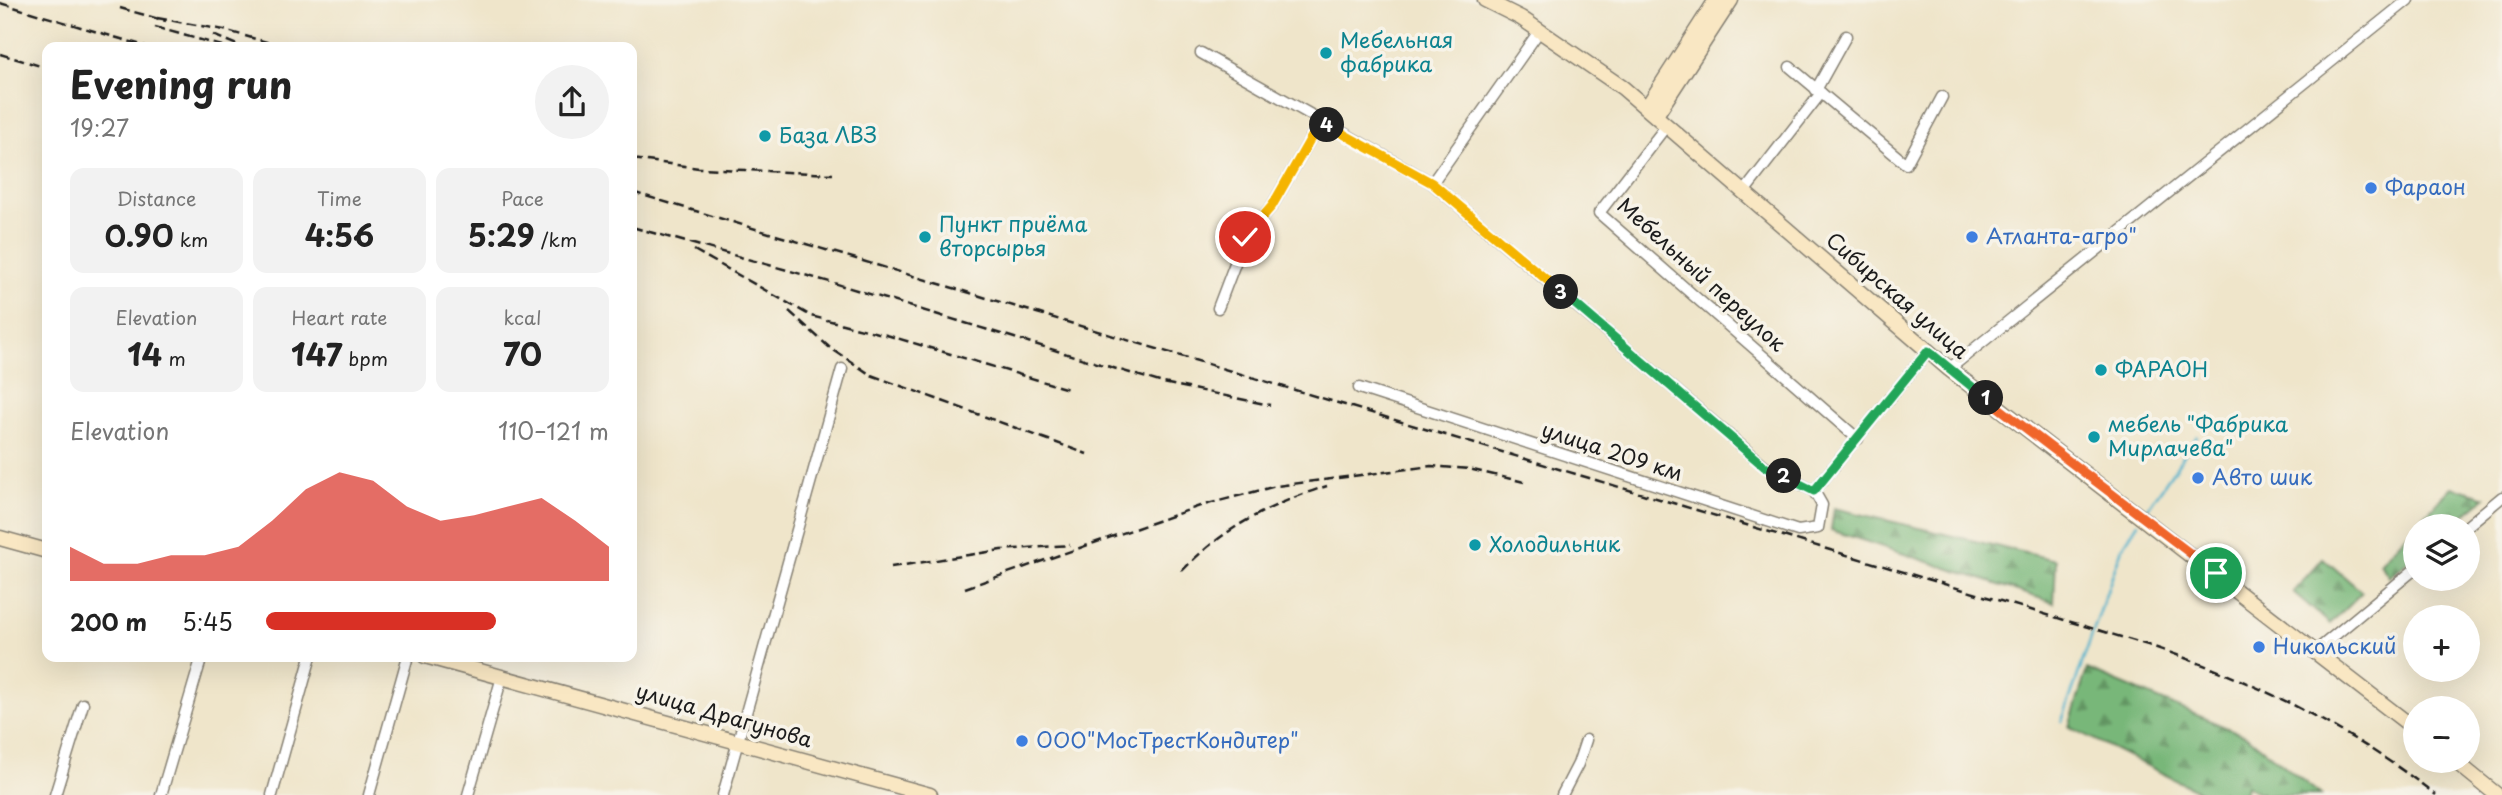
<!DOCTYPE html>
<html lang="en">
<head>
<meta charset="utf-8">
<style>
	:root { --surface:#fff; --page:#f2f2f2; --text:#222; --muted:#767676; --accent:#d93025 }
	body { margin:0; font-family:"Playpen Sans",sans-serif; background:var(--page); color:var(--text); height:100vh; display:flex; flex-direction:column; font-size:26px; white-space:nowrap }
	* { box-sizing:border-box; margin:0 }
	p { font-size:23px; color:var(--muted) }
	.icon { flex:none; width:38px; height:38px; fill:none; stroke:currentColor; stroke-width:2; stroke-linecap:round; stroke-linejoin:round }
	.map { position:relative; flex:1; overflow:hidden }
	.panel { position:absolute; left:42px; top:42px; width:595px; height:620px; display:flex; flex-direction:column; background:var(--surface); border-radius:14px; box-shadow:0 7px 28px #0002 }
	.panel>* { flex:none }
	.buttons { position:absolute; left:2403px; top:514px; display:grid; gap:14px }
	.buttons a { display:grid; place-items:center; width:77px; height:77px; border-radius:50%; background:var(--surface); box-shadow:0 7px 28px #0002; font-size:35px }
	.pin { position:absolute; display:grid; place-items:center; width:60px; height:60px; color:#fff; margin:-30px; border:4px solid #fff; border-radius:50%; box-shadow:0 2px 7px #0007 }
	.km { position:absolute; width:35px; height:35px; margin:-18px; border-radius:50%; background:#222; color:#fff; font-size:19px; line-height:35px; text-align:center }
	.round { display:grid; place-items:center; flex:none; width:74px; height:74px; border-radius:37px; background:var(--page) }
	.head { display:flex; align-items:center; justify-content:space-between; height:119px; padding:0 28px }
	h1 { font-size:38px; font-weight:700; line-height:52px }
	.figures { display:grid; grid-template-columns:repeat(3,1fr); gap:10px; height:119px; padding:7px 28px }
	.figures div { display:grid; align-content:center; border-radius:14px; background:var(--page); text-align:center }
	.figures b { font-size:30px; font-weight:700 }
	.figures small { font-size:19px; font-weight:400 }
	.figures p { font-size:19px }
	.chart { height:196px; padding:14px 28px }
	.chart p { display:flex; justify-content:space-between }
	.chart svg { width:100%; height:126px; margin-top:7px; fill:var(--accent); opacity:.7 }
	ul { padding:0 28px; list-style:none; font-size:23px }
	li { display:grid; grid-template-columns:112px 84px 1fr; align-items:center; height:52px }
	li i { height:18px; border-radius:9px; background:var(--accent) }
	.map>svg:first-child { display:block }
	.forest { fill:url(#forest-firs); stroke:#4a6a4a; stroke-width:2 }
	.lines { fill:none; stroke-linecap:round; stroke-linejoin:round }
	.stream { stroke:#4eb2cd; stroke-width:2.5 }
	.street-casing { stroke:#868073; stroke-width:13 }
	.secondary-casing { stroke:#868073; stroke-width:17 }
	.street { stroke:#fff; stroke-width:10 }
	.secondary { stroke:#f9e7c3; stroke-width:14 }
	.rail { stroke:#1c1c1c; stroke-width:2.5; stroke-dasharray:10 5; stroke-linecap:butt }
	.split-1-casing { stroke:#fff; stroke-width:14 }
	.split-2-casing { stroke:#fff; stroke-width:14 }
	.split-3-casing { stroke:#fff; stroke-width:14 }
	.split-4-casing { stroke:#fff; stroke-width:14 }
	.split-5-casing { stroke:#fff; stroke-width:14 }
	.split-1 { stroke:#f0652b; stroke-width:9 }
	.split-2 { stroke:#22a559; stroke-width:9 }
	.split-3 { stroke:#22a559; stroke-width:9 }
	.split-4 { stroke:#f5b400; stroke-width:9 }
	.split-5 { stroke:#f5b400; stroke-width:9 }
	.culture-dot { fill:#0f9aa8; stroke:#f7f3e8; stroke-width:2.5 }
	.shop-dot { fill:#3f7fe0; stroke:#f7f3e8; stroke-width:2.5 }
	.labels { text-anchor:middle; stroke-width:7; stroke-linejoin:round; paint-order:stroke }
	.culture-label { font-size:21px; fill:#0d838f; stroke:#f7f3e8; text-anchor:start }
	.shop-label { font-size:21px; fill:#366cbe; stroke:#f7f3e8; text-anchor:start }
	.street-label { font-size:21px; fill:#1c1c1c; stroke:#f7f3e8 }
</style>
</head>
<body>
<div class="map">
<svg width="2502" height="795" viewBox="0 0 2502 795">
	<defs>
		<pattern id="forest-firs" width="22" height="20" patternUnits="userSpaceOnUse" patternTransform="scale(1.75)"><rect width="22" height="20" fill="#78b779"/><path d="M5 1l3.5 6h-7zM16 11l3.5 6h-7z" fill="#629462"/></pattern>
	</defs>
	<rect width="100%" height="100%" fill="#f7f3e8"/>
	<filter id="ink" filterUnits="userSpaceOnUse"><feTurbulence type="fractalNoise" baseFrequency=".0143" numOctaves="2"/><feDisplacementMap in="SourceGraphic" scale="14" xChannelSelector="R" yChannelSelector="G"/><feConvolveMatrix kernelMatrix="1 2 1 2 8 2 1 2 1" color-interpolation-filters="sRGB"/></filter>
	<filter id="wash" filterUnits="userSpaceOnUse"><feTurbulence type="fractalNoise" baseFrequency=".00686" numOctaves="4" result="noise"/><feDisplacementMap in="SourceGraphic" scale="28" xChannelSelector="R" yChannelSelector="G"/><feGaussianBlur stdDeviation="1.57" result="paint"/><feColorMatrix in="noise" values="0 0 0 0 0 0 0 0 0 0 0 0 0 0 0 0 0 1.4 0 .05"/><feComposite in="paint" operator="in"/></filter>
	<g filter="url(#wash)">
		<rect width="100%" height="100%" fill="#efe5ca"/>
		<g class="forest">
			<polygon points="2452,487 2486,497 2450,527 2415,527 2415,555 2389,577 2380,563"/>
			<polygon points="1834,508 2056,560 2054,603 1831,530"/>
			<polygon points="2323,558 2362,592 2330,624 2293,592"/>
			<polygon points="2087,669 2247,736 2321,795 2262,795 2246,785 2244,795 2206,795 2069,727"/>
		</g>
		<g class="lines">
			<g class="stream">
				<polyline points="2144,514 2197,436"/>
				<polyline points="2062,721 2122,548 2138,523"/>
			</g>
		</g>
	</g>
	<g filter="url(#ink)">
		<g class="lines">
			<defs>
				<g id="street">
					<polyline points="1201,53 1432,183 1765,466 1814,491"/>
					<polyline points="1790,67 1906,164 1942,97"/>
					<polyline points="1816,90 1846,36"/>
					<polyline points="1667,125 1599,213 1858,439"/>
					<polyline points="1432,183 1540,30"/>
					<polyline points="1744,192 1821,93"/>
					<polyline points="1218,308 1245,237 1272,206 1320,122"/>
					<polyline points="1949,369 2408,0"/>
					<polyline points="1359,388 1798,531 1818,528 1822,505 1814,491"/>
					<polyline points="1814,491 1928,351"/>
					<polyline points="2466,527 2502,497"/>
					<polyline points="2317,650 2415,569"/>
					<polyline points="55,795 83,704"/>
					<polyline points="161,795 202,656"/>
					<polyline points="272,795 311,656"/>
					<polyline points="369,795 408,656"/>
					<polyline points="468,795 502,677"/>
					<polyline points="723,795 842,369"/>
					<polyline points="1562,795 1578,764 1586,740"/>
				</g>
				<g id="secondary">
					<polyline points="1485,0 1521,18 1623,88 1949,369 2415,729"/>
					<polyline points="1647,107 1716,0"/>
					<polyline points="1656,115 1731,0"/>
					<polyline points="0,538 47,551"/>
					<polyline points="425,656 930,795"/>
					<polyline points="2455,761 2497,795"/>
				</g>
			</defs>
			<use href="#street" class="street-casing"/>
			<use href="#secondary" class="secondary-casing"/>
			<use href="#street" class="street"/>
			<use href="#secondary" class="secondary"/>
			<g class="rail">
				<polyline points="0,3 148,47"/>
				<polyline points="120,8 166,21"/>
				<polyline points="157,18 224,30 284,47"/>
				<polyline points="155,27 222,46"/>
				<polyline points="213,35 242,47"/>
				<polyline points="0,54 47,68"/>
				<polyline points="632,159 699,168 833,174"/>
				<path d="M 632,192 L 2148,645 C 2253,680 2348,727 2436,795"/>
				<polyline points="632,227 830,282 1163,383 1270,405"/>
				<polyline points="694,250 811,316 890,336 1068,389"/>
				<polyline points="789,311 829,347 871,375 1087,454"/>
				<polyline points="891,567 1001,550 1070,545"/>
				<path d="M 1182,571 C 1223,528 1271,504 1327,486"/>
				<polyline points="965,588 1200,506 1276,486 1431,466 1469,469 1524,482"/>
			</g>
		</g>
	</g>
	<g class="lines" filter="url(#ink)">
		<defs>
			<polyline id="split-1" points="1986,398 2216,573"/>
			<polyline id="split-2" points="1784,476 1814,491 1928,351 1986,398"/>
			<polyline id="split-3" points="1561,292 1765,467 1784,476"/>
			<polyline id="split-4" points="1327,125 1432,183 1561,292"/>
			<polyline id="split-5" points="1245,237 1272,206 1320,122 1327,125"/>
		</defs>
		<use href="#split-1" class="split-1-casing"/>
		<use href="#split-2" class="split-2-casing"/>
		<use href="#split-3" class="split-3-casing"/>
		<use href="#split-4" class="split-4-casing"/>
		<use href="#split-5" class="split-5-casing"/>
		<use href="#split-1" class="split-1"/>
		<use href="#split-2" class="split-2"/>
		<use href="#split-3" class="split-3"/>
		<use href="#split-4" class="split-4"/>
		<use href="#split-5" class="split-5"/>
	</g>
	<g class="culture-dot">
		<circle cx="1326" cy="53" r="7"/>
		<circle cx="765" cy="136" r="7"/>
		<circle cx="925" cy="237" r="7"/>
		<circle cx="2101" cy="370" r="7"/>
		<circle cx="2094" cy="437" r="7"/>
		<circle cx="1475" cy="545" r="7"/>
	</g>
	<g class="shop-dot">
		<circle cx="2371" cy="188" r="7"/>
		<circle cx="1972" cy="237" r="7"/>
		<circle cx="2198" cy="478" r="7"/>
		<circle cx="2259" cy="647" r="7"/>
		<circle cx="1022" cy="741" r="7"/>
	</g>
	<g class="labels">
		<g class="culture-label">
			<text x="1340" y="48">Мебельная<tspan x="1340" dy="24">фабрика</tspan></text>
			<text x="779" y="143">База ЛВЗ</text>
			<text x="939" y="232">Пункт приёма<tspan x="939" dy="24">вторсырья</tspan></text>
			<text x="2115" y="377">ФАРАОН</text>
			<text x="2108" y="432">мебель "Фабрика<tspan x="2108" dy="24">Мирлачева"</tspan></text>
			<text x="1489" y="552">Холодильник</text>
		</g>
		<g class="shop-label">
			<text x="2385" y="195">Фараон</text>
			<text x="1986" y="244">Атланта-агро"</text>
			<text x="2212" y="485">Авто шик</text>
			<text x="2273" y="654">Никольский</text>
			<text x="1036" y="748">ООО"МосТрестКондитер"</text>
		</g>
		<g class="street-label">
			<text transform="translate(1701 275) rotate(42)" y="7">Мебельный переулок</text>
			<text transform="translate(1897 296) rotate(41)" y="7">Сибирская улица</text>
			<text transform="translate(1612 452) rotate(18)" y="7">улица 209 км</text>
			<text transform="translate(724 716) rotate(16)" y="7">улица Драгунова</text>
		</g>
	</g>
</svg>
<div class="buttons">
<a><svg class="icon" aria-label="layers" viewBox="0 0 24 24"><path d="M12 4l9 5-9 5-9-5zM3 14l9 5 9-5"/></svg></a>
<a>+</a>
<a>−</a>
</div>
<div class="pin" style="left:2216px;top:573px;background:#1e9e55"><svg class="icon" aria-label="arrive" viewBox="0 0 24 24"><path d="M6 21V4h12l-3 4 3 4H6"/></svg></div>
<div class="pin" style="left:1245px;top:237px;background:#d93025"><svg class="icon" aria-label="check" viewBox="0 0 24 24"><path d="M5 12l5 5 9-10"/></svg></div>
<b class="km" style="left:1986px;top:398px">1</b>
<b class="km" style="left:1784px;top:476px">2</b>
<b class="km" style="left:1561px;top:292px">3</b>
<b class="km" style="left:1327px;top:125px">4</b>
<section class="panel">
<div class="head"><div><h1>Evening run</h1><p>19:27</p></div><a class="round"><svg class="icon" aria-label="share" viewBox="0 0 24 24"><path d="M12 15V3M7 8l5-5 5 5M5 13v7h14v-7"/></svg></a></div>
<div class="figures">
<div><p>Distance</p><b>0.90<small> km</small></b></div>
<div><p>Time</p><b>4:56</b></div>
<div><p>Pace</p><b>5:29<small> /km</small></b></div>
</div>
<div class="figures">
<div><p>Elevation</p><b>14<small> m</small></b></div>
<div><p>Heart rate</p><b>147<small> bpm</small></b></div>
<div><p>kcal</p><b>70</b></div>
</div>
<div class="chart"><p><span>Elevation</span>110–121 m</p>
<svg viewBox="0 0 160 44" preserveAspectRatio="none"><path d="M0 44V32L10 38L20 38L30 35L40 35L50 32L60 23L70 12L80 6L90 9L100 18L110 23L120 21L130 18L140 15L150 23L160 32V44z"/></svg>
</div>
<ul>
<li><b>200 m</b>5:45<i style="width:67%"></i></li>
</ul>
</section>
</div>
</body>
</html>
